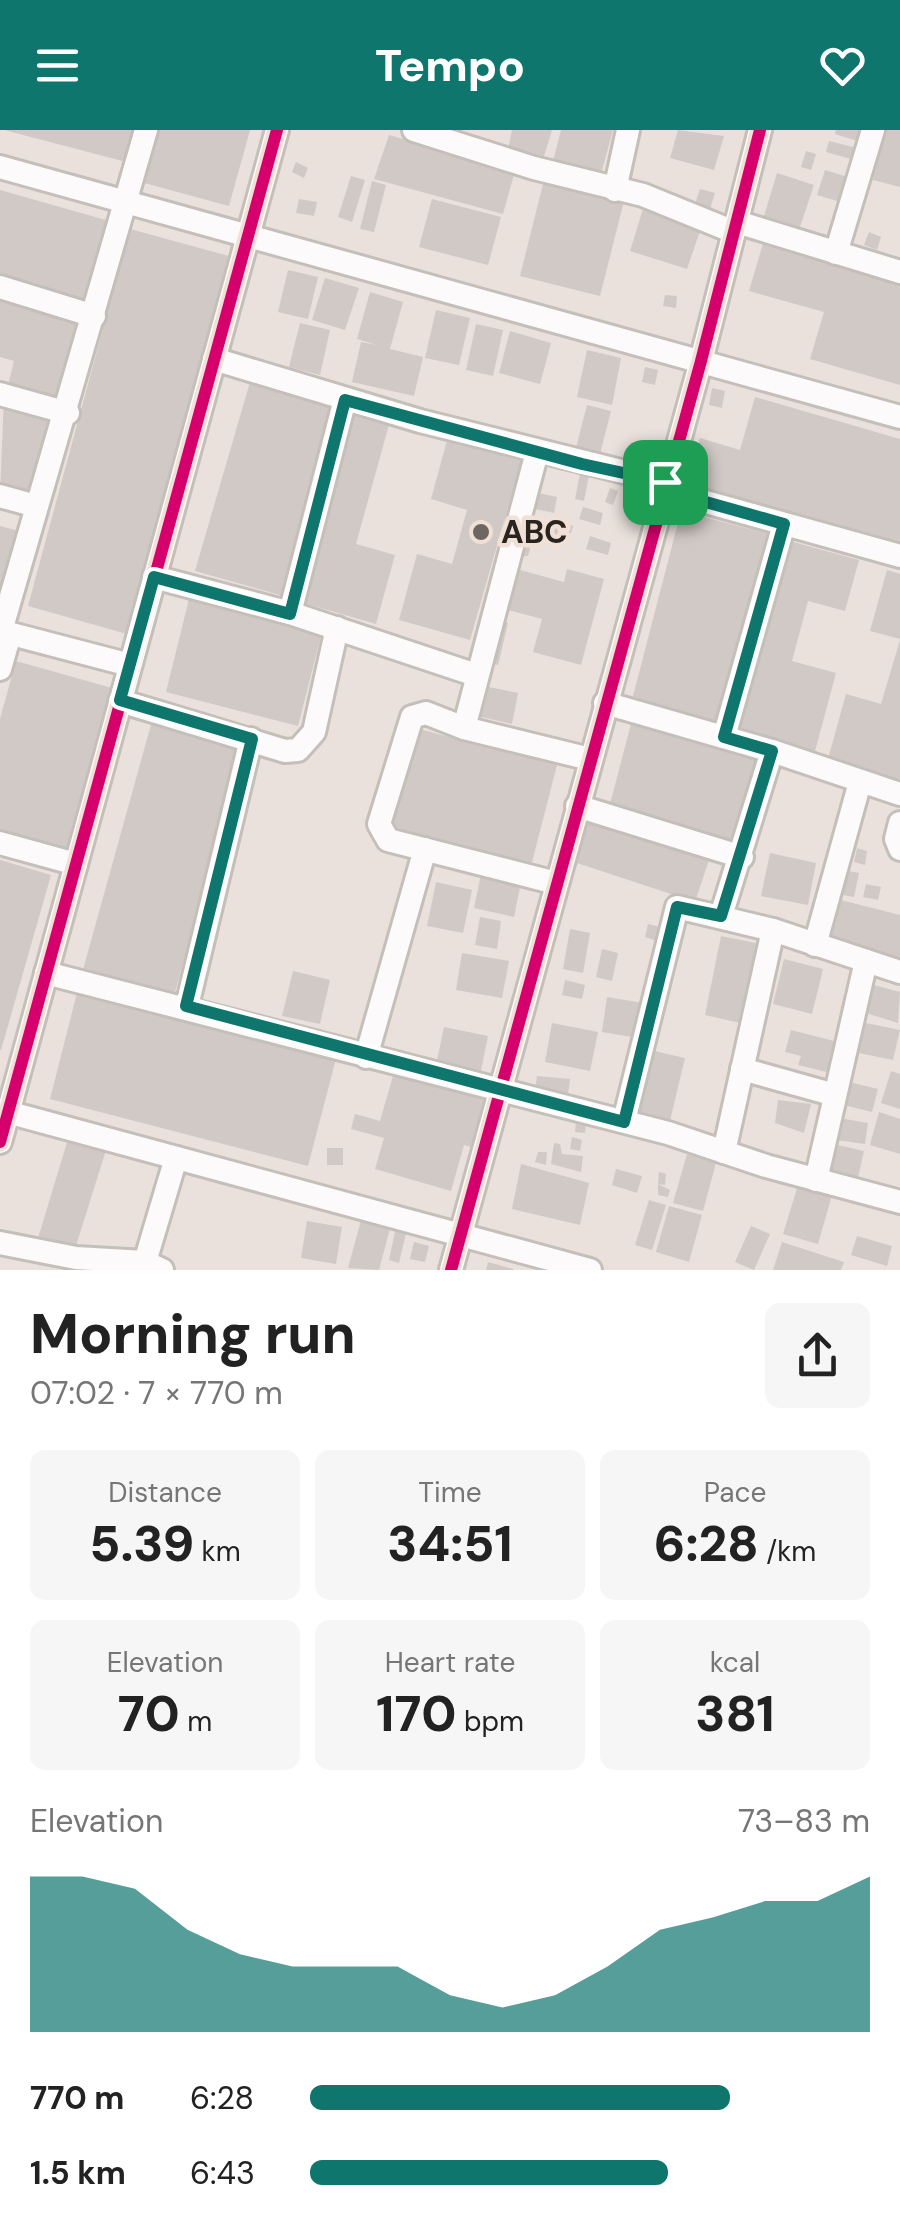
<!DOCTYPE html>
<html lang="en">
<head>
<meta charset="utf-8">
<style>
	:root { --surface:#fff; --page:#f6f6f6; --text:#222; --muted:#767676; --accent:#0f766e }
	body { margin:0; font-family:"DM Sans",sans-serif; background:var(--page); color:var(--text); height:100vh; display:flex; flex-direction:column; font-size:38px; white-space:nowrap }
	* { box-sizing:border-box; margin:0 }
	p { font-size:32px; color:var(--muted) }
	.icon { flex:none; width:55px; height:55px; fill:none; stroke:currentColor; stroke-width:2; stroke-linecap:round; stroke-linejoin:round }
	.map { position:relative; height:1140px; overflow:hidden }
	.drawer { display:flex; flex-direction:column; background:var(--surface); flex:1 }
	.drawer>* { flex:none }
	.pin { position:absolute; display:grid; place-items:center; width:85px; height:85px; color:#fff; margin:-42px; border-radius:20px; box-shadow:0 5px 15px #0006 }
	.round { display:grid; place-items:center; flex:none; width:105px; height:105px; border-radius:15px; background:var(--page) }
	.summary { display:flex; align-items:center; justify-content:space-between; height:170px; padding:0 30px }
	h1 { font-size:55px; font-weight:800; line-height:75px }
	.figures { display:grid; grid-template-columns:repeat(3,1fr); gap:15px; height:170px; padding:10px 30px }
	.figures div { display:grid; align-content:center; border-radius:15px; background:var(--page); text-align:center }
	.figures b { font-size:50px; font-weight:800 }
	.figures small { font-size:28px; font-weight:400 }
	.figures p { font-size:28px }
	.chart { height:280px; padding:20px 30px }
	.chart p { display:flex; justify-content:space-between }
	.chart svg { width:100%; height:180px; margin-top:10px; fill:var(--accent); opacity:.7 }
	ul { padding:0 30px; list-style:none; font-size:32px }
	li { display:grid; grid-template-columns:160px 120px 1fr; align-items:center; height:75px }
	li i { height:25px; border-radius:12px; background:var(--accent) }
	header { display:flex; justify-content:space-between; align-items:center; height:130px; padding:0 30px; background:var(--accent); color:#fff; font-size:45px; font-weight:800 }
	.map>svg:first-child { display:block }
	.building { fill:#d0c9c5 }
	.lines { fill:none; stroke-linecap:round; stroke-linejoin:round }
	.minor-casing { stroke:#c5bfba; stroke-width:28 }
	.minor { stroke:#fcfafa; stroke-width:22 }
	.cycleway-casing { stroke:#f0e0d6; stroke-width:19 }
	.cycleway { stroke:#d6006c; stroke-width:12 }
	.route-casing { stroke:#fff; stroke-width:20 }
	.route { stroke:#0f766e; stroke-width:12 }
	.poi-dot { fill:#6d6662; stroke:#f0e0d6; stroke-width:4 }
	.labels { text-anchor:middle; stroke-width:9; stroke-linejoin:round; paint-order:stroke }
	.poi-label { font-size:32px; font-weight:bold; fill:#2a2420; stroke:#f0e0d6; text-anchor:start }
</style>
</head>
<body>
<header><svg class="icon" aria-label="menu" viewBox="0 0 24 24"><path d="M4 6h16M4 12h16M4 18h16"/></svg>Tempo<svg class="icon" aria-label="heart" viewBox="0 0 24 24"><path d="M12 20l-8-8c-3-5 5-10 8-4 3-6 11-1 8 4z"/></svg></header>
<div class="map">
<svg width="900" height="1140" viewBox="0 0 900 1140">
	<rect width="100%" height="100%" fill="#eae1dc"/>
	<g class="building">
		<polygon points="4,0 143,0 134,34"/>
		<polygon points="150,0 250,0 229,76 137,51"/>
		<polygon points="512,0 552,0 542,33 508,19"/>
		<polygon points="561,0 613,0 601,44 553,31"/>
		<polygon points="678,0 724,6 714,40 670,28"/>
		<polygon points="836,0 867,0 864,13 835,4"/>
		<polygon points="885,0 900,0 900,57 873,50"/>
		<polygon points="389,5 515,41 503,84 374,49"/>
		<polygon points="829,11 861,19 858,31 826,22"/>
		<polygon points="806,21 816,24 811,40 801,37"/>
		<polygon points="296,32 308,38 304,48 292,42"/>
		<polygon points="825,40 851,48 844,73 817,65"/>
		<polygon points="777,43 814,55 800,97 764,86"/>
		<polygon points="351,46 365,50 352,92 338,87"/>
		<polygon points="544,50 624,71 600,166 520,146"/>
		<polygon points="372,51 386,55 374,102 360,99"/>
		<polygon points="700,59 715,63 709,82 694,77"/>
		<polygon points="0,60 113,92 90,176 0,150"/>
		<polygon points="299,69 317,72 314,86 296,83"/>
		<polygon points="432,69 501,87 488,135 419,117"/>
		<polygon points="643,79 701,98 687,139 630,121"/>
		<polygon points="130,99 229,126 127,504 28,476"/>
		<polygon points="869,102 881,107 877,120 864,115"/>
		<polygon points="764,110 900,150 900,255 810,229 824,182 749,161"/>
		<polygon points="288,140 318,147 308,189 278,182"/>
		<polygon points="325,148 359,158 345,200 312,190"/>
		<polygon points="370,162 403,172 390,219 423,227 414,266 352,252 361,212 377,215 357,209"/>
		<polygon points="665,165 677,166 676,178 663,176"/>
		<polygon points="0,169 85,193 62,275 7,260 14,231 0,227"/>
		<polygon points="436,180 470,188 459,235 425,228"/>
		<polygon points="300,193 330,200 320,245 289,237"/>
		<polygon points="476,194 503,200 493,246 466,240"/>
		<polygon points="510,201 551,213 540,254 499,243"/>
		<polygon points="587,220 621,228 612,275 577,267"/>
		<polygon points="645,237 658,240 655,255 642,252"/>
		<polygon points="250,252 337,277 283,466 195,441"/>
		<polygon points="712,258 725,261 722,278 709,275"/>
		<polygon points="4,266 62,282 37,374 0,364"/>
		<polygon points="755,267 900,309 900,417 687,355 700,308 740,320"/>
		<polygon points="587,275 611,281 600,324 576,318"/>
		<polygon points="352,281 390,291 356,414 395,425 376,494 300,472"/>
		<polygon points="448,307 522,328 470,510 399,490 417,424 452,434 467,380 431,369"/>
		<polygon points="580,343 589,345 584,371 575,369"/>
		<polygon points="610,358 618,361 613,375 605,372"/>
		<polygon points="534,362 557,367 554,383 531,378"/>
		<polygon points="583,377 603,383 600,395 579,389"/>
		<polygon points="681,381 769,404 720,596 631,574"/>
		<polygon points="526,388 541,392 538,405 523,401"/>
		<polygon points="551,390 573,396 569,410 547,404"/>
		<polygon points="0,396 19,401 0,470"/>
		<polygon points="522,405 533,408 528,426 516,427"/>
		<polygon points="590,406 611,413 608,425 586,419"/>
		<polygon points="786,410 859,430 845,481 808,471 792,531 836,543 814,625 734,603"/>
		<polygon points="513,438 564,452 567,439 604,449 581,535 533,522 542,489 501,478"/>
		<polygon points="887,440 900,444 900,509 870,501"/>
		<polygon points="190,465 323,498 298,596 166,562"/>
		<polygon points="494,490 508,493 498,535 484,532"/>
		<polygon points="900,510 900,656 826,636 846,564 881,574"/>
		<polygon points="16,531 112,558 67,723 0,704 0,589"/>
		<polygon points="484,556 518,563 512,594 477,586"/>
		<polygon points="632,590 762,624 739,715 608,682"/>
		<polygon points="152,591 243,616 172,873 81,847"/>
		<polygon points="415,598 557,635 531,736 389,699"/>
		<polygon points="587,685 709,730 695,772 574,732"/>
		<polygon points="857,718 867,721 865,735 854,732"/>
		<polygon points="770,723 816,733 808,775 761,766"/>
		<polygon points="0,730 51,745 1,920 0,920"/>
		<polygon points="848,741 859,743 854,767 843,765"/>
		<polygon points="481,744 521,752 514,787 474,778"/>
		<polygon points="436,752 472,760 463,803 427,796"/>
		<polygon points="866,754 881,757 878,770 863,767"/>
		<polygon points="841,770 900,785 900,831 828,811"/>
		<polygon points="480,787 501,791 497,819 475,815"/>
		<polygon points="648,794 664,798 660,812 645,807"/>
		<polygon points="570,799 590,803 583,843 563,839"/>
		<polygon points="721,806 756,813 740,893 705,885"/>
		<polygon points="602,819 618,823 612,851 596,847"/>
		<polygon points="462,823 509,831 502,868 456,860"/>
		<polygon points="784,829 823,839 812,884 773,874"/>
		<polygon points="293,841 330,850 320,894 282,886"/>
		<polygon points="565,850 585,855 582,869 562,865"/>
		<polygon points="874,855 900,862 898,893 866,883"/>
		<polygon points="78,859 337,925 308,1036 50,969"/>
		<polygon points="607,867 643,873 638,908 602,902"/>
		<polygon points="552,893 598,902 590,941 545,932"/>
		<polygon points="866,893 900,900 893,930 859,923"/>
		<polygon points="444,897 488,906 480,945 436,935"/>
		<polygon points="791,900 834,911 827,942 798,935 801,926 785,922"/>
		<polygon points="650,920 685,928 669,995 635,986"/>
		<polygon points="395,939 489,966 475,1018 464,1015 451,1061 375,1039 384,1008 351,999 355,984 380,991"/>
		<polygon points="891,941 900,944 900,979 881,973"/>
		<polygon points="537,946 570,949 568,965 535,961"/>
		<polygon points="845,951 878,959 872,982 840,974"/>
		<polygon points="778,970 811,974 804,1003 775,993"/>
		<polygon points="879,982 900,989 900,1024 870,1015"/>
		<polygon points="839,988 868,993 865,1014 836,1010"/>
		<polygon points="576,991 586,993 585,1003 575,1002"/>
		<polygon points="69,1006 107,1017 75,1119 38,1108"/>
		<polygon points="572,1007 582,1010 580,1021 570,1019"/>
		<polygon points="554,1013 560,1014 562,1024 583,1026 581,1042 551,1034"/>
		<polygon points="829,1013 864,1021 857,1052 822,1045"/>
		<rect x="327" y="1018" width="16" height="17"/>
		<polygon points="538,1022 547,1022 546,1035 535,1032"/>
		<polygon points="687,1024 716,1033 703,1081 673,1073"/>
		<polygon points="521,1034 589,1053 580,1095 512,1079"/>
		<polygon points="616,1039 642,1046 637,1063 612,1055"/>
		<polygon points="659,1042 666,1044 665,1055 658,1054 670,1060 668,1067 658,1065 658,1054"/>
		<polygon points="798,1055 832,1065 818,1114 783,1104"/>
		<polygon points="649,1070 666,1075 652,1120 635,1115"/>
		<polygon points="669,1076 702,1085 689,1132 656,1122"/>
		<polygon points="363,1083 392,1091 379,1140 348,1138"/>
		<polygon points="307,1091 342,1097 336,1134 301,1128"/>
		<polygon points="751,1096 770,1104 754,1140 735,1132"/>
		<polygon points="396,1097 407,1099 399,1133 389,1130"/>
		<polygon points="857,1106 892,1116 887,1136 851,1125"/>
		<polygon points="414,1112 429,1116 425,1132 410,1129"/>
		<polygon points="782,1112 844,1132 841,1140 773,1140"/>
		<polygon points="488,1132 513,1139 513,1140 486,1140"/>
	</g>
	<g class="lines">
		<defs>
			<g id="minor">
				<polyline points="414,0 534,38 643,65 734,102"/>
				<polyline points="0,37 900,287"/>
				<polyline points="615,60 628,0"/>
				<polyline points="737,92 900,142"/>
				<polyline points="836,123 873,0"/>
				<polyline points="0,157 94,186"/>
				<polyline points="214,229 420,291 665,352"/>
				<polyline points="0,264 68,283"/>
				<polyline points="537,322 464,598 590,629"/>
				<polyline points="663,360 900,426"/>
				<polyline points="0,366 36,376"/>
				<polyline points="154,447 290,483 476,545"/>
				<polyline points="290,483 345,269"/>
				<polyline points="0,501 130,535"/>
				<polyline points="1,501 146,0"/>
				<polyline points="0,539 10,504"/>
				<polyline points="120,571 285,621 298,620 314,602 337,498"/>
				<polyline points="605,573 772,621 900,664"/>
				<polyline points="464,598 426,583 412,587 379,694 388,710 556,753"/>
				<polyline points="724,607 784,394"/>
				<polyline points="577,676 742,727"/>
				<polyline points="900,693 896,709 900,719"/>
				<polyline points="0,713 76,734"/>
				<polyline points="721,786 772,621"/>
				<polyline points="815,815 860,652"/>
				<polyline points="46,843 668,1003 766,1036 900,1072"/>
				<polyline points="187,876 251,609"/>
				<polyline points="366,927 425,719"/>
				<polyline points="742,939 835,965"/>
				<polyline points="0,980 590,1140"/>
				<polyline points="624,991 677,777 773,800 900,842"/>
				<polyline points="0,1012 277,0"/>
				<polyline points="724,1022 773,800"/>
				<polyline points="816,1050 866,831"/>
				<polyline points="0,1113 76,1128 145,1132"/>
				<polyline points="162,1140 145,1132 176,1028"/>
				<polyline points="451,1140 701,231 760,0"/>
			</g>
		</defs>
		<use href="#minor" class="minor-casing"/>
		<use href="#minor" class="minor"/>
		<defs>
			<g id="cycleway">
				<polyline points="0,1012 277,0"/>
				<polyline points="451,1140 701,231 760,0"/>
			</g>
		</defs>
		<use href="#cycleway" class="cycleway-casing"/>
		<use href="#cycleway" class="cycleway"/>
	</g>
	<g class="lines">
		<defs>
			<polygon id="route" points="345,270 582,334 665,352 663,360 784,394 724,607 772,621 721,786 677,777 624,992 186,876 252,609 120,570 154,447 290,484"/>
		</defs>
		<use href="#route" class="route-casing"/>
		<use href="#route" class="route"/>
	</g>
	<circle class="poi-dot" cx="481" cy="402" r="10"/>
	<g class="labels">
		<g class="poi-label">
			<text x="501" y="413">ABC</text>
		</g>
	</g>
</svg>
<div class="pin" style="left:665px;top:352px;background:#1e9e55"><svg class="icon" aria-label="arrive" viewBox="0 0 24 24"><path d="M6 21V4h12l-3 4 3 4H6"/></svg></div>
</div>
<section class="drawer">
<div class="summary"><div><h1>Morning run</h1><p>07:02 · 7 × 770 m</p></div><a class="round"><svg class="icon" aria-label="share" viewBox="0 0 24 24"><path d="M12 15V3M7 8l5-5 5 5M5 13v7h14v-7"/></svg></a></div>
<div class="figures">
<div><p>Distance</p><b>5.39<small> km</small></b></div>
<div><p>Time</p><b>34:51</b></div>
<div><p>Pace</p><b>6:28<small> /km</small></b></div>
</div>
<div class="figures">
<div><p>Elevation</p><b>70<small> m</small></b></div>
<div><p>Heart rate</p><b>170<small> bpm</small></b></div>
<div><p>kcal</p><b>381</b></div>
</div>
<div class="chart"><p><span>Elevation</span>73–83 m</p>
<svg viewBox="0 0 160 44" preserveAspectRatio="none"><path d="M0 44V6L10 6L20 9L30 19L40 25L50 28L60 28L70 28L80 35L90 38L100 35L110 28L120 19L130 16L140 12L150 12L160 6V44z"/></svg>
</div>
<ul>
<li><b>770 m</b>6:28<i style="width:75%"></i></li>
<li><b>1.5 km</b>6:43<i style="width:64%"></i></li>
</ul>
</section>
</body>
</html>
